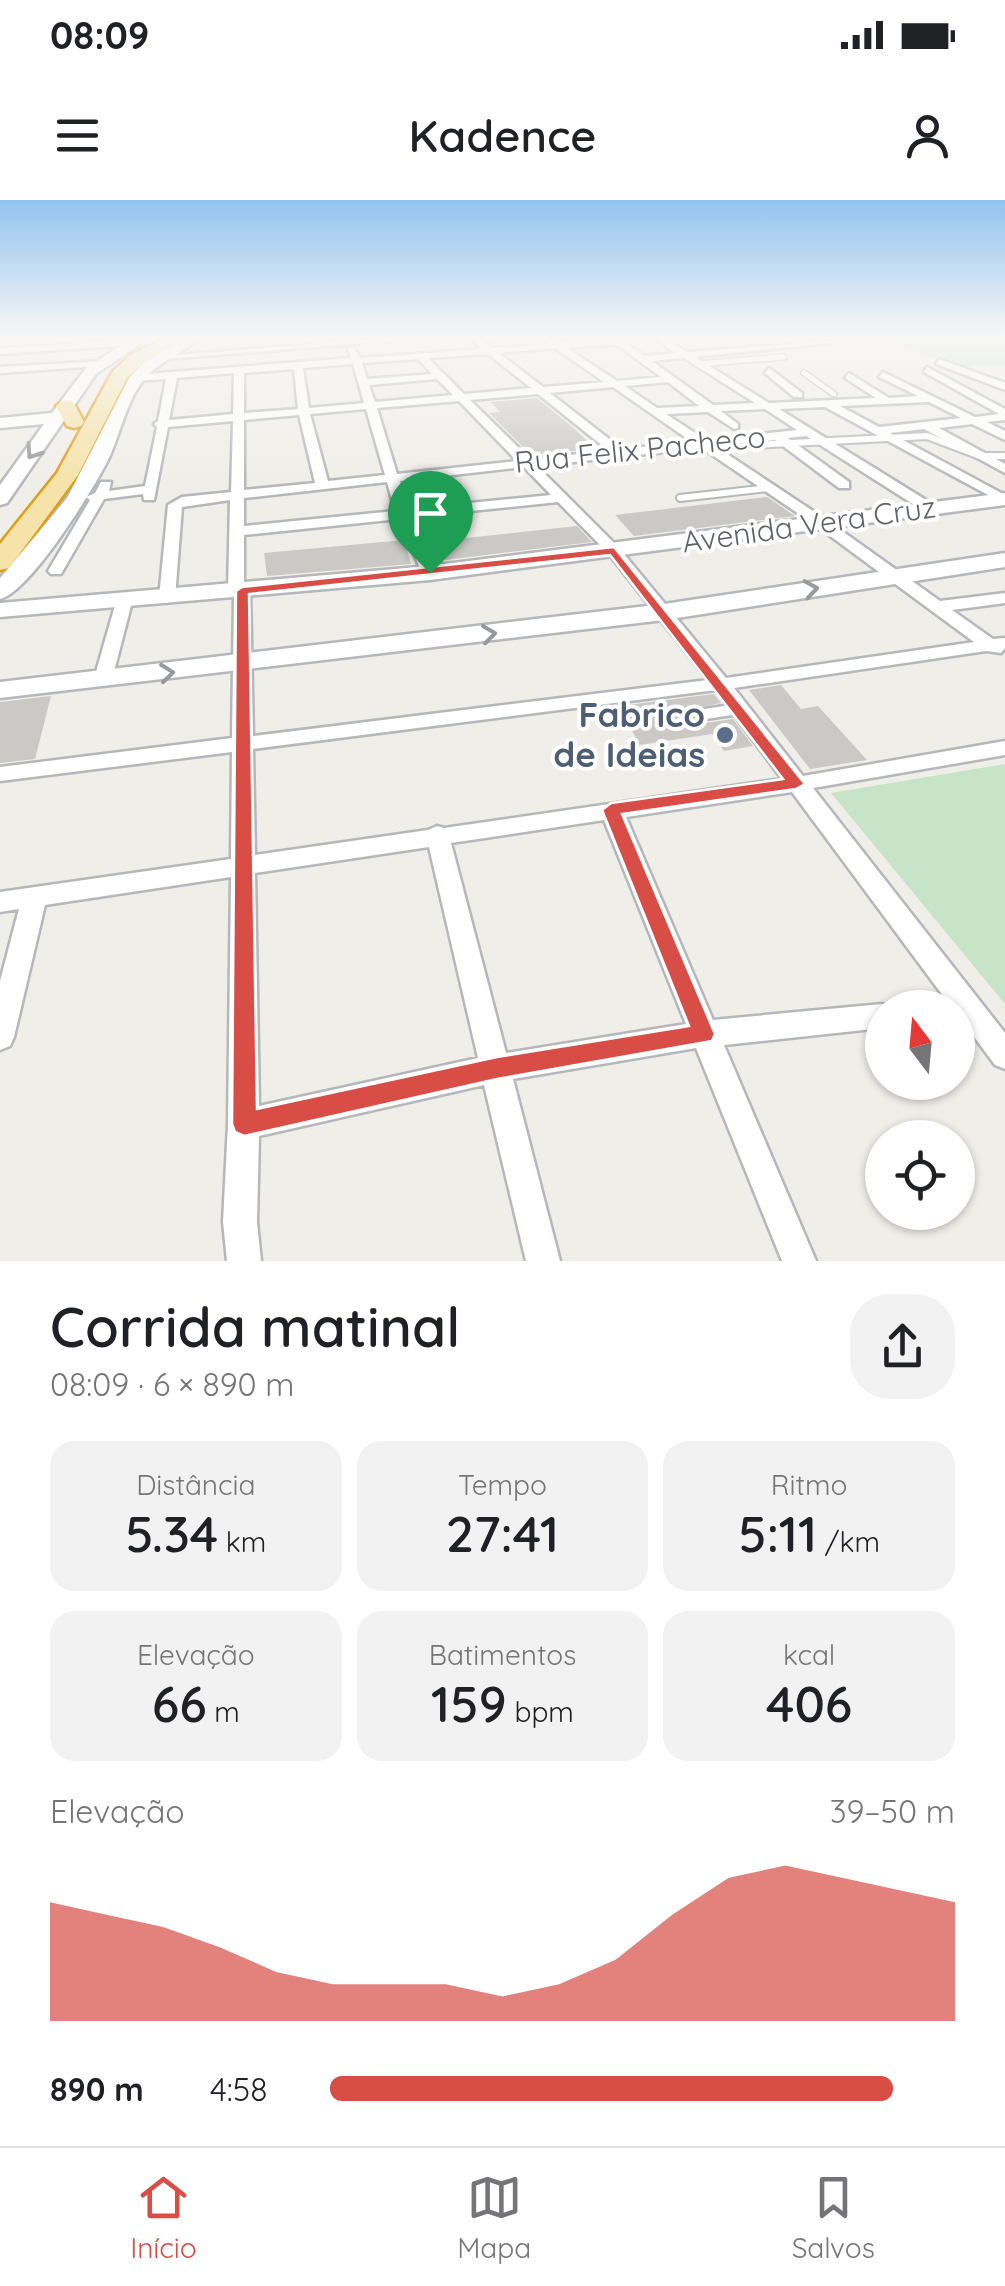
<!DOCTYPE html>
<html lang="pt">
<head>
<meta charset="utf-8">
<style>
	:root { --surface:#fff; --page:#f2f2f2; --text:#202124; --muted:#757577; --line:#e0e0e0; --accent:#d84d46 }
	body { margin:0; font-family:Quicksand,sans-serif; background:var(--page); color:var(--text); height:100vh; display:flex; flex-direction:column; font-size:38px; white-space:nowrap }
	* { box-sizing:border-box; margin:0 }
	p { font-size:32px; color:var(--muted) }
	.icon { flex:none; width:55px; height:55px; fill:none; stroke:currentColor; stroke-width:2; stroke-linecap:round; stroke-linejoin:round }
	.map { position:relative; height:1061px; overflow:hidden }
	.side { display:flex; flex-direction:column; background:var(--surface); flex:1 }
	.side>* { flex:none }
	.needle { width:65px; rotate:344deg }
	.controls { position:absolute; left:865px; top:790px; display:grid; gap:20px }
	.controls a { display:grid; place-items:center; width:110px; height:110px; border-radius:50%; background:var(--surface); box-shadow:0 2px 8px #0004; font-size:50px }
	.pin { position:absolute; display:grid; place-items:center; width:85px; height:85px; color:#fff; margin:-102px -42px; border-radius:50% 50% 50% 0; rotate:-45deg; box-shadow:0 0 10px #0007 }
	.pin .icon { rotate:45deg }
	.round { display:grid; place-items:center; flex:none; width:105px; height:105px; border-radius:40px; background:var(--page) }
	.headline { display:flex; align-items:center; justify-content:space-between; height:170px; padding:0 50px }
	h1 { font-size:55px; font-weight:600; line-height:75px }
	.figures { display:grid; grid-template-columns:repeat(3,1fr); gap:15px; height:170px; padding:10px 50px }
	.figures div { display:grid; align-content:center; border-radius:25px; background:var(--page); text-align:center }
	.figures b { font-size:50px; font-weight:600 }
	.figures small { font-size:28px; font-weight:400 }
	.figures p { font-size:28px }
	.chart { height:280px; padding:20px 50px }
	.chart p { display:flex; justify-content:space-between }
	.chart svg { width:100%; height:180px; margin-top:10px; fill:var(--accent); opacity:.7 }
	ul { padding:0 50px; list-style:none; font-size:32px }
	li { display:grid; grid-template-columns:160px 120px 1fr; align-items:center; height:75px }
	li i { height:25px; border-radius:12px; background:var(--accent) }
	.status { display:flex; justify-content:space-between; align-items:center; height:70px; padding:0 50px; background:var(--surface); direction:ltr }
	.status svg { height:28px; fill:currentColor }
	header { display:flex; justify-content:space-between; align-items:center; height:130px; padding:0 50px; background:var(--surface); font-size:45px; font-weight:600 }
	.menu { display:flex; justify-content:space-around; align-items:center; height:140px; border-top:2px solid var(--line); background:var(--surface); font-size:28px; color:var(--muted) }
	.menu a { display:grid; justify-items:center; gap:5px }
	.menu .active { color:var(--accent) }
	.map>svg:first-child { display:block }
	.green { fill:#c8e4c8 }
	.building { fill:#cbc9c5 }
	.lines { fill:none; stroke-linecap:round; stroke-linejoin:round }
	.service-far2-casing { stroke:#b5b8bb; stroke-width:8 }
	.service-far1-casing { stroke:#b5b8bb; stroke-width:10 }
	.service-casing { stroke:#b5b8bb; stroke-width:15 }
	.minor-casing { stroke:#b5b8bb; stroke-width:5 }
	.secondary-casing { stroke:#b4b7bb; stroke-width:5 }
	.trunk-casing { stroke:#e09d18; stroke-width:5 }
	.service-far2 { stroke:#fff; stroke-width:5 }
	.service-far1 { stroke:#fff; stroke-width:6 }
	.service { stroke:#fff; stroke-width:10 }
	.minor { fill:#fff; fill-rule:evenodd }
	.secondary { fill:#fff; fill-rule:evenodd }
	.trunk { fill:#f5e3a9; fill-rule:evenodd }
	.oneway { stroke:#979a9c }
	.route { fill:#d84d46; stroke:#fff; stroke-width:2.5; fill-rule:evenodd }
	.service-dot { fill:#5c6f8a; stroke:#fff; stroke-width:4 }
	.labels { text-anchor:middle; stroke-width:8; stroke-linejoin:round; paint-order:stroke }
	.far-street-label { font-size:30px; fill:#5f6367; stroke:#fff }
	.service-label { font-size:35px; font-weight:bold; fill:#4e5e75; stroke:#fff; text-anchor:end }
</style>
</head>
<body>
<div class="status"><b>08:09</b><svg viewBox="0 0 49 12"><path d="M0 12V9h3v3zM5 12V6h3v6zM10 12V3h3v9zM15 12V0h3v12zM26 1h20v11H26zM47 4h2v5h-2z"/></svg></div>
<header><svg class="icon" aria-label="menu" viewBox="0 0 24 24"><path d="M4 6h16M4 12h16M4 18h16"/></svg>Kadence<svg class="icon" aria-label="person" viewBox="0 0 24 24"><circle cx="12" cy="8" r="4"/><path d="M4 21q1-7 8-7t8 7"/></svg></header>
<div class="map">
<svg width="1005" height="1061" viewBox="0 0 1005 1061">
	<rect width="100%" height="100%" fill="#f0eee8"/>
	<g class="green">
		<polygon points="901,136 1005,136 1005,165 957,166 896,143"/>
		<polygon points="1005,564 1005,804 831,593"/>
	</g>
	<g class="building">
		<polygon points="537,198 571,226 596,249 531,255 489,213 500,212 491,202"/>
		<polygon points="767,297 795,316 634,336 615,315"/>
		<polygon points="577,326 592,342 445,360 438,341"/>
		<polygon points="404,340 411,364 267,376 264,353"/>
		<polygon points="781,485 801,509 818,506 867,560 810,569 749,490"/>
		<polygon points="714,494 721,503 700,507 698,519 705,523 733,519 753,546 724,551 712,534 639,545 620,506"/>
		<polygon points="51,496 35,559 0,563 0,502"/>
	</g>
	<g class="lines">
		<defs>
			<g id="service-far2">
				<polyline points="697,164 784,157"/>
				<polyline points="804,173 834,194"/>
			</g>
			<g id="service-far1">
				<polyline points="753,245 927,236 980,256 1005,256"/>
				<polyline points="680,298 769,288"/>
			</g>
			<polyline id="service" points="705,514 738,509"/>
			<g id="minor">
				<polygon points="411,136 450,136 156,160 151,157"/>
				<path d="M 468,136 L 477,136 L 493,148 L 548,144 L 539,136 L 549,136 L 559,143 L 617,136 L 644,156 L 676,153 L 651,136 L 661,136 L 687,152 L 898,136 L 695,157 L 769,203 L 876,198 L 845,178 L 849,173 L 889,198 L 918,196 L 879,177 L 883,172 L 975,217 L 999,214 L 924,172 L 927,167 L 1005,209 L 1005,220 L 987,222 L 1005,231 L 1005,240 L 972,224 L 939,228 L 1005,264 L 1005,273 L 924,229 L 890,233 L 1005,295 L 1003,303 L 825,207 L 779,209 L 934,305 L 934,311 L 924,311 L 806,236 L 788,238 L 849,282 L 849,288 L 839,288 L 775,240 L 715,246 L 828,321 L 940,401 L 1005,393 L 1005,403 L 952,410 L 993,439 L 1005,438 L 1005,448 L 1001,453 L 986,451 L 734,488 L 803,576 L 1005,541 L 1005,555 L 813,588 L 1005,833 L 1005,869 L 995,865 L 958,815 L 958,808 L 952,808 L 792,592 L 626,617 L 713,820 L 882,804 L 892,808 L 882,808 L 882,828 L 724,845 L 816,1061 L 782,1061 L 696,848 L 513,879 L 560,1061 L 526,1061 L 484,885 L 259,936 L 257,1022 L 261,1061 L 227,1061 L 223,1022 L 228,924 L 231,677 L 45,705 L 14,837 L 10,846 L 0,850 L 0,781 L 19,709 L 0,712 L 0,692 L 231,659 L 232,552 L 0,581 L 0,567 L 232,538 L 234,395 L 228,391 L 230,300 L 182,307 L 175,398 L 167,403 L 159,398 L 168,305 L 182,297 L 231,292 L 233,221 L 168,227 L 154,300 L 144,300 L 143,294 L 104,299 L 61,374 L 51,374 L 48,371 L 90,300 L 86,297 L 95,293 L 101,282 L 111,282 L 109,291 L 145,286 L 157,227 L 154,224 L 158,221 L 166,179 L 134,181 L 129,178 L 134,175 L 351,158 L 348,149 L 353,146 L 360,158 L 482,149 ZM 616,144 L 661,177 L 617,181 L 567,148 ZM 555,148 L 604,182 L 543,187 L 499,153 ZM 488,154 L 531,188 L 464,194 L 428,158 ZM 684,158 L 755,203 L 713,205 L 652,161 ZM 418,159 L 432,174 L 367,179 L 362,163 ZM 353,164 L 364,203 L 309,208 L 303,168 ZM 294,169 L 298,209 L 244,213 L 244,173 ZM 234,173 L 233,214 L 169,220 L 177,178 ZM 437,179 L 453,195 L 375,202 L 369,185 ZM 668,182 L 699,206 L 657,208 L 625,186 ZM 613,187 L 692,242 L 622,249 L 550,193 ZM 538,194 L 609,251 L 530,259 L 470,200 ZM 459,201 L 517,261 L 397,274 L 377,208 ZM 929,202 L 961,218 L 879,227 L 840,206 ZM 366,209 L 385,275 L 328,281 L 310,214 ZM 765,209 L 797,230 L 706,240 L 666,214 L 708,212 L 734,229 L 738,228 L 738,224 L 721,211 ZM 299,215 L 315,283 L 244,290 L 244,220 ZM 702,248 L 818,327 L 974,442 L 726,478 L 619,348 L 537,266 ZM 524,267 L 551,295 L 409,309 L 400,281 ZM 387,282 L 395,311 L 244,326 L 244,298 ZM 558,302 L 609,354 L 708,480 L 253,536 L 250,391 L 244,387 L 244,335 L 399,319 L 422,373 L 430,378 L 438,373 L 412,317 ZM 716,490 L 782,579 L 444,628 L 437,626 L 428,630 L 255,655 L 253,549 ZM 604,620 L 686,824 L 506,853 L 451,643 ZM 429,647 L 478,858 L 259,906 L 255,673 Z"/>
				<polygon points="134,140 131,145 0,154 0,148"/>
				<polygon points="939,159 1005,183 1005,190 936,164"/>
				<polygon points="102,161 99,166 0,173 0,167"/>
				<polygon points="769,168 802,193 802,197 794,197 765,173"/>
				<polygon points="124,397 132,402 112,479 110,483 96,483 94,479 116,402"/>
			</g>
			<g id="secondary">
				<polygon points="136,136 152,136 96,174 7,303 0,305 0,285 44,224 0,228 0,218 52,213 86,168"/>
				<path d="M 187,136 L 204,136 C 184,153 159,160 142,182 C 125,205 120,235 108,260 C 93,290 30,392 0,399 L 0,378 L 67,298 L 129,178 L 143,163 Z"/>
				<polygon points="1005,293 1005,305 430,380 0,417 0,403 430,366"/>
				<polygon points="1005,353 1005,367 664,420 0,498 0,482 664,404"/>
			</g>
			<g id="trunk">
				<polygon points="169,136 189,136 143,163 127,178 78,275 9,368 0,370 0,344 57,273 113,171 131,155"/>
				<polygon points="66,200 73,202 84,222 81,226 74,228 67,226 56,206"/>
			</g>
		</defs>
		<use href="#service-far2" class="service-far2-casing"/>
		<use href="#service-far1" class="service-far1-casing"/>
		<use href="#service" class="service-casing"/>
		<use href="#minor" class="minor-casing"/>
		<use href="#secondary" class="secondary-casing"/>
		<use href="#trunk" class="trunk-casing"/>
		<use href="#service-far2" class="service-far2"/>
		<use href="#service-far1" class="service-far1"/>
		<use href="#service" class="service"/>
		<use href="#minor" class="minor"/>
		<use href="#secondary" class="secondary"/>
		<use href="#trunk" class="trunk"/>
	</g>
	<defs><path id="oneway-chevron" d="M-2-3.5L2.5 0L-2 3.5" fill="none" stroke-width="1.6" stroke-linecap="round" stroke-linejoin="round" transform="scale(2.5)"/></defs>
	<g class="oneway">
		<use href="#oneway-chevron" transform="translate(33 252) rotate(124)"/>
		<use href="#oneway-chevron" transform="translate(811 389) rotate(-9)"/>
		<use href="#oneway-chevron" transform="translate(489 434) rotate(-7)"/>
		<use href="#oneway-chevron" transform="translate(167 473) rotate(-6)"/>
	</g>
	<linearGradient id="sky" x2="0" y2="1"><stop stop-color="#92c3ee"/><stop offset="0.48" stop-color="#f8f7f5"/><stop offset="1" stop-color="#f8f7f5" stop-opacity="0"/></linearGradient>
	<rect width="1005" height="284" fill="url(#sky)"/>
	<path class="route" d="M 614,347 L 805,584 L 796,589 L 622,614 L 715,834 L 712,841 L 497,879 L 244,936 L 235,932 L 232,924 L 236,391 L 242,387 ZM 610,355 L 783,579 L 611,603 L 602,610 L 689,826 L 497,857 L 257,909 L 249,394 Z"/>
	<circle class="service-dot" cx="725" cy="535" r="10"/>
	<g class="labels">
		<g class="far-street-label">
			<text transform="translate(640 250) rotate(-6)" y="10">Rua Felix Pacheco</text>
			<text transform="translate(809 325) rotate(-8)" y="10">Avenida Vera Cruz</text>
		</g>
		<g class="service-label">
			<text x="705" y="527">Fabrico<tspan x="705" dy="40">de Ideias</tspan></text>
		</g>
	</g>
</svg>
<div class="controls">
<a><svg class="needle" viewBox="-14 -14 28 28"><path d="M0-13l5 13h-10z" fill="#e53935"/><path d="M0 13l5-13h-10z" fill="#757577"/></svg></a>
<a><svg class="icon" aria-label="locate" viewBox="0 0 24 24"><circle cx="12" cy="12" r="6"/><path d="M12 2v4M12 18v4M2 12h4M18 12h4"/></svg></a>
</div>
<div class="pin" style="left:430px;top:373px;background:#1e9e55"><svg class="icon" aria-label="arrive" viewBox="0 0 24 24"><path d="M6 21V4h12l-3 4 3 4H6"/></svg></div>
</div>
<section class="side">
<div class="headline"><div><h1>Corrida matinal</h1><p>08:09 · 6 × 890 m</p></div><a class="round"><svg class="icon" aria-label="share" viewBox="0 0 24 24"><path d="M12 15V3M7 8l5-5 5 5M5 13v7h14v-7"/></svg></a></div>
<div class="figures">
<div><p>Distância</p><b>5.34<small> km</small></b></div>
<div><p>Tempo</p><b>27:41</b></div>
<div><p>Ritmo</p><b>5:11<small> /km</small></b></div>
</div>
<div class="figures">
<div><p>Elevação</p><b>66<small> m</small></b></div>
<div><p>Batimentos</p><b>159<small> bpm</small></b></div>
<div><p>kcal</p><b>406</b></div>
</div>
<div class="chart"><p><span>Elevação</span>39–50 m</p>
<svg viewBox="0 0 160 44" preserveAspectRatio="none"><path d="M0 44V15L10 18L20 21L30 26L40 32L50 35L60 35L70 35L80 38L90 35L100 29L110 18L120 9L130 6L140 9L150 12L160 15V44z"/></svg>
</div>
<ul>
<li><b>890 m</b>4:58<i style="width:90%"></i></li>
</ul>
</section>
<nav class="menu">
<a class="active"><svg class="icon" aria-label="home" viewBox="0 0 24 24"><path d="M3 11l9-7 9 7M6 9v11h12V9"/></svg>Início</a>
<a><svg class="icon" aria-label="map" viewBox="0 0 24 24"><path d="M3 6l6-2 6 2 6-2v14l-6 2-6-2-6 2zM9 4v14M15 6v14"/></svg>Mapa</a>
<a><svg class="icon" aria-label="saved" viewBox="0 0 24 24"><path d="M7 4h10v16l-5-4-5 4z"/></svg>Salvos</a>
</nav>
</body>
</html>
